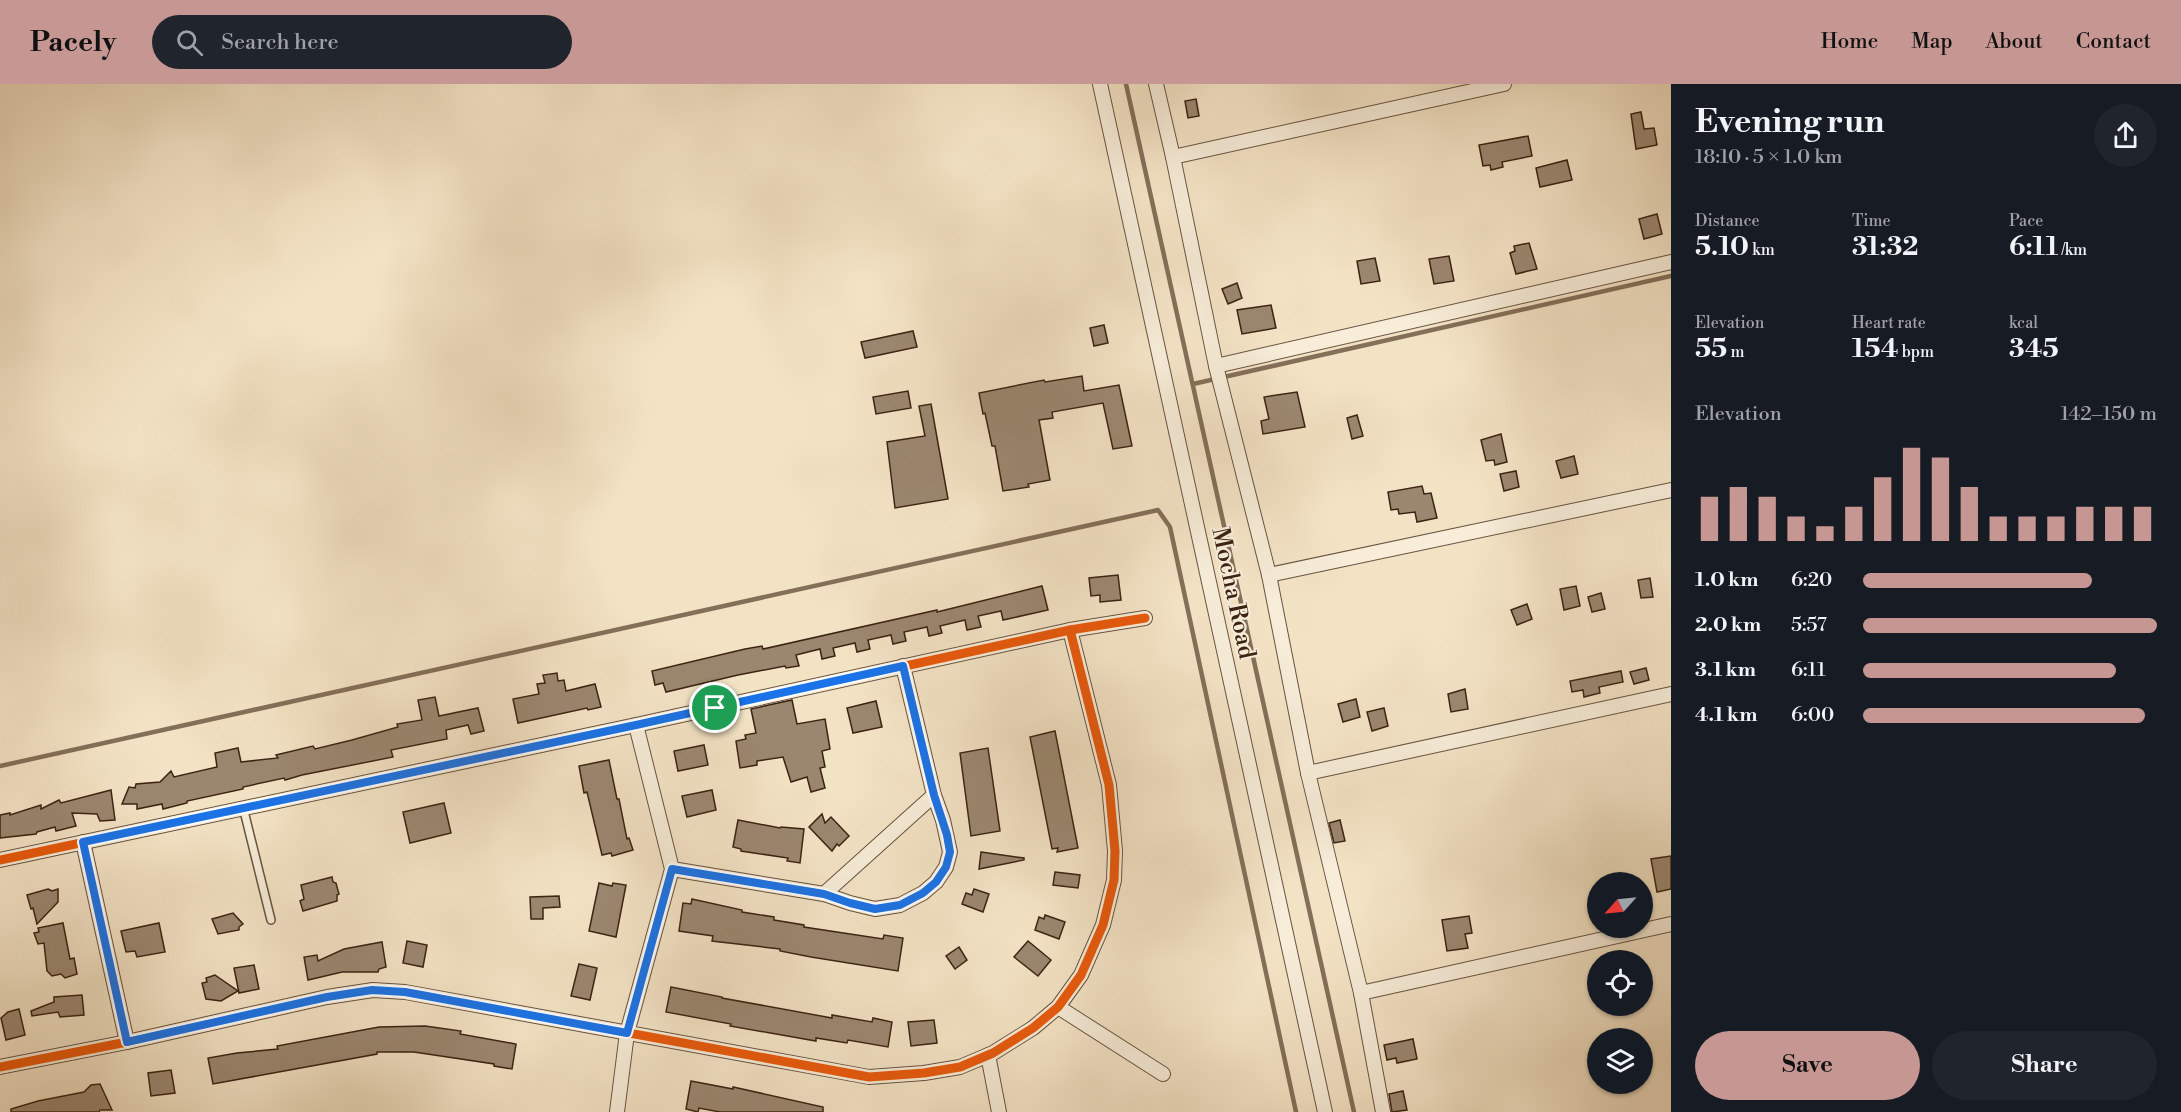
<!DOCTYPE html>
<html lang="en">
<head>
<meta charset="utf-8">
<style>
	:root { --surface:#171b24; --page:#20242c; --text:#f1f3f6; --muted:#9ea1a6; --accent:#c59692 }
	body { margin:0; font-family:"Libre Bodoni",serif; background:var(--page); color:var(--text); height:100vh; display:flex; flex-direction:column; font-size:22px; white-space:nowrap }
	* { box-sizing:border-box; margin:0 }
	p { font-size:20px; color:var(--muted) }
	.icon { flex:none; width:33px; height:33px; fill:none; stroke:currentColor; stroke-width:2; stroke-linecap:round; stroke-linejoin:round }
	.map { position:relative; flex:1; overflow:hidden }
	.details { display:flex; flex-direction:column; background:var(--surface); width:510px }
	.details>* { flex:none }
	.needle { width:39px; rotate:243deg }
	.fabs { position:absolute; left:1587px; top:788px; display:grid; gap:12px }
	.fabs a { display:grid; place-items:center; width:66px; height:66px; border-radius:50%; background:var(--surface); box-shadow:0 2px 4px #0004; font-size:30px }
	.pin { position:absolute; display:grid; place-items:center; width:51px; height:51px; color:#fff; margin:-26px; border:3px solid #fff; border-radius:50%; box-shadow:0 2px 6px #0007 }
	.round { display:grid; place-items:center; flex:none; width:63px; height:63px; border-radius:32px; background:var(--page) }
	.head { display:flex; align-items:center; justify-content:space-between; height:102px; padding:0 24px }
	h1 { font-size:33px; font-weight:700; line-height:45px }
	.stats { display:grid; grid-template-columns:repeat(3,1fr); gap:9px; height:102px; padding:6px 24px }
	.stats div { display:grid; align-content:center }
	.stats b { font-size:26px; font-weight:700 }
	.stats small { font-size:16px; font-weight:400 }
	.stats p { font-size:16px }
	.chart { height:168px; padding:12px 24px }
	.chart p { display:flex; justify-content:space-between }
	.chart svg { width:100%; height:108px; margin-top:6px; stroke:var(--accent); stroke-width:6 }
	.primary-button { display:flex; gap:12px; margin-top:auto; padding:12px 24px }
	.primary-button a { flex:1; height:69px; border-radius:36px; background:var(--accent); color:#111; font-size:24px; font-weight:700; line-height:69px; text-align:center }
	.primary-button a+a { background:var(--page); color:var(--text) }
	ul { padding:0 24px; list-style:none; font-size:20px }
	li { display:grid; grid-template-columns:96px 72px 1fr; align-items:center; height:45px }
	li i { height:15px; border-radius:8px; background:var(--accent) }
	header { display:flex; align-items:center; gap:36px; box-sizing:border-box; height:84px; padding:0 30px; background:var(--accent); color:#111 }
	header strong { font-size:28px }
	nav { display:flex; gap:33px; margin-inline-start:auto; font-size:21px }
	.search { width:420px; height:54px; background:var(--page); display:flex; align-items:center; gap:15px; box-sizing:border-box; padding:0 21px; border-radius:33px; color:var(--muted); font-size:22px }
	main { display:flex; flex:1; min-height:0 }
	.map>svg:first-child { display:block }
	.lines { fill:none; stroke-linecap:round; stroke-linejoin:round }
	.stream { stroke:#846f59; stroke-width:4.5 }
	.building { fill:#9b8770; stroke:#3b2313; stroke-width:1.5 }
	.lane-casing { stroke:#695340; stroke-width:10 }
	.street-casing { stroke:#695340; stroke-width:16 }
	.lane { stroke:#f7edd9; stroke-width:7 }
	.street { stroke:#f7edd9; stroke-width:14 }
	.cycleway-casing { stroke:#f7edd9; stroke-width:13 }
	.cycleway { stroke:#e8590c; stroke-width:9 }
	.route-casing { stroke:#fff; stroke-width:12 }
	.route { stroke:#1a73e8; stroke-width:8 }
	.labels { text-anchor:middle; stroke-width:4.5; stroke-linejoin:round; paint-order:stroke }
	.street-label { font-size:24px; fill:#3b2313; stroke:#f7edd9 }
</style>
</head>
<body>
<header>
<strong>Pacely</strong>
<div class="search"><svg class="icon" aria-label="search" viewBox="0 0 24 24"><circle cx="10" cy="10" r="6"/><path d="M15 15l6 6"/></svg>Search here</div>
<nav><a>Home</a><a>Map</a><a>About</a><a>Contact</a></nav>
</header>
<main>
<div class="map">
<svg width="1671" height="1028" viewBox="0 0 1671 1028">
	<rect width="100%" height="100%" fill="#f3e3c5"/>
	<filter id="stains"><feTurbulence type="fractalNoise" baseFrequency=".00333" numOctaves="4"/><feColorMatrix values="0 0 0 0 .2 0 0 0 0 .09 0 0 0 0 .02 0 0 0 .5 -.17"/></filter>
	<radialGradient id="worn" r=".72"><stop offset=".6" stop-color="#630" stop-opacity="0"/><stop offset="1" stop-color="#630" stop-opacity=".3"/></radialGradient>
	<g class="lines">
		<g class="stream">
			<polyline points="1126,0 1354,1028"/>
			<polyline points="1193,300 1671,192"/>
			<polyline points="0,682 1158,426 1170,443 1296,1028"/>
		</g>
	</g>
	<g class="building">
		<polygon points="1196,15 1199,32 1188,34 1185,17"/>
		<polygon points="1641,28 1644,45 1654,44 1657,61 1636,65 1631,30"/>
		<polygon points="1528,52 1532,72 1502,78 1503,83 1491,86 1490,81 1483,82 1479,61"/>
		<polygon points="1567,76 1572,96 1540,103 1536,84"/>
		<polygon points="1657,130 1662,150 1644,155 1639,135"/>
		<polygon points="1529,159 1537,185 1516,190 1510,169 1515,167 1514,162"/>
		<polygon points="1449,172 1454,197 1434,200 1429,175"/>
		<polygon points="1375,174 1380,197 1361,200 1357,177"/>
		<polygon points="1237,199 1242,214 1228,220 1222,205"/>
		<polygon points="1271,221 1276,244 1242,250 1237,226"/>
		<polygon points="1104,241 1108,259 1094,262 1090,244"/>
		<polygon points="913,247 917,263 865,274 861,258"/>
		<polygon points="1082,292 1084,307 1119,301 1132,362 1113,365 1103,319 1052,328 1053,334 1039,336 1050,396 1028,400 1029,403 1003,407 995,362 992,362 985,329 983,330 979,309 1044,296 1045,298"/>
		<polygon points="908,307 911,324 876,330 873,313"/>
		<polygon points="1297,308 1305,343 1263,350 1261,337 1269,335 1264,313"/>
		<polygon points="931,320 948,415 895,424 887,358 925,352 919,322"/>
		<polygon points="1357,331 1363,352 1352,355 1347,334"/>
		<polygon points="1501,350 1507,378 1495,381 1494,376 1486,377 1481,356"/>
		<polygon points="1574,372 1578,390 1561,394 1556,377"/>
		<polygon points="1516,387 1519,403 1504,407 1500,390"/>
		<polygon points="1422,402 1424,410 1431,409 1437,434 1417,438 1415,428 1399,430 1398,425 1391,426 1388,408"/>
		<polygon points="1118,491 1121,516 1100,518 1100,511 1091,512 1089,494"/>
		<polygon points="1650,494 1653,513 1641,514 1638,496"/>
		<polygon points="1042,502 1048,526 1003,536 1001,527 978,532 981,543 967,546 965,536 940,542 942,549 929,552 927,543 904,548 906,557 893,560 891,551 868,556 870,565 857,568 855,559 833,564 835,572 822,575 820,565 796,571 799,582 786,584 785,582 738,591 666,608 663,599 655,601 652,587 745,565 762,562 763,565 937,526 937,528"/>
		<polygon points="1576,502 1580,522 1564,526 1560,505"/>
		<polygon points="1601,509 1605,525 1592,528 1588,513"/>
		<polygon points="1527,520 1532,535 1517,541 1511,526"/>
		<polygon points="1646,584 1649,596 1634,600 1630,588"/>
		<polygon points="1621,587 1623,598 1599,603 1600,609 1584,613 1583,606 1572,608 1570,597"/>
		<polygon points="557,589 558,597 564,596 566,607 595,600 601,623 588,626 587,624 518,639 513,615 539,610 537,600 545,599 543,591"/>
		<polygon points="1465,605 1468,625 1451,628 1448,610"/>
		<polygon points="435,613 439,632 478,624 484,647 471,650 468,641 446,646 447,655 391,666 393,673 302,691 285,696 284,694 243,703 243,705 187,717 187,719 163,725 162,720 137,725 137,720 122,720 129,703 135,704 136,700 160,698 171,687 174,693 217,683 215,669 238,664 241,678 278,674 276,671 313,662 315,665 352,656 398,643 397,640 422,636 418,616"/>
		<polygon points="1356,615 1360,633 1343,638 1338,620"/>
		<polygon points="792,616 797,640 825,635 830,665 822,667 825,683 820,684 825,704 811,708 807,693 791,698 783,673 757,677 757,681 740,684 736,657 746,655 745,651 756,649 751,625"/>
		<polygon points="876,617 882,643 853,649 847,624"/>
		<polygon points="1384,624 1388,642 1372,647 1367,628"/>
		<polygon points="1055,647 1078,764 1057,768 1058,764 1052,765 1030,653"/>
		<polygon points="704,661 708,681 678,687 674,667"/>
		<polygon points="988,664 1000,747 971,752 960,669"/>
		<polygon points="609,676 617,715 619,715 627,755 629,754 633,766 612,772 611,769 602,771 587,708 584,709 579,682"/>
		<polygon points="111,706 115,736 100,737 97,730 72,729 76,742 56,747 55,743 37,748 36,750 0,754 0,731 10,729 10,731 41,721 41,725 59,716 61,719"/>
		<polygon points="712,706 716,726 687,733 682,712"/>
		<polygon points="444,719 451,749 410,759 403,728"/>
		<polygon points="822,730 825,739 831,733 849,752 839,762 837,760 832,767 809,743"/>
		<polygon points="738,736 780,744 781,743 804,745 800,779 787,777 788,774 741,767 741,765 733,763"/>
		<polygon points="1340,736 1345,757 1334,759 1329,739"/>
		<polygon points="981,768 1024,774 1024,776 979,785"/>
		<polygon points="1671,772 1671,805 1657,808 1651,775"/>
		<polygon points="1055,788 1080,791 1078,804 1053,801"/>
		<polygon points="332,793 333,798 336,799 339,810 337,811 337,817 303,827 300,817 304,815 301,801"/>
		<polygon points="599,799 612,802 613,799 626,801 616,853 589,847"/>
		<polygon points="48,805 52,807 58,805 58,818 37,840 33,824 31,825 27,811"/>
		<polygon points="974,805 989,810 983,828 962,820 966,809 972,811"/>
		<polygon points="559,812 560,823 543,824 543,835 531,835 530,813"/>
		<polygon points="692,815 742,826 742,828 774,833 774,836 804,841 804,843 883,855 884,851 903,854 898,887 811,873 780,867 780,865 712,857 713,852 679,847 683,819 691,820"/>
		<polygon points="233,829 243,840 239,843 239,846 218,850 212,835"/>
		<polygon points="1045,831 1065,838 1059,855 1035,846 1039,833 1044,835"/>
		<polygon points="1469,832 1472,849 1465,850 1468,864 1447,867 1442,836"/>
		<polygon points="63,839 70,875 74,874 77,890 65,894 61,890 52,892 47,887 44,859 38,860 34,849 39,848 38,844"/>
		<polygon points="159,839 165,868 137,873 135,867 126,868 121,847"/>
		<polygon points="407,857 427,861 423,883 403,879"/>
		<polygon points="1028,857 1051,876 1038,892 1014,873"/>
		<polygon points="382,858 386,883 379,885 378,888 342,888 308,896 304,873 317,871 318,877 344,865"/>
		<polygon points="959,863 967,876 955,885 946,872"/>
		<polygon points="579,880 597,884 590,916 571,912"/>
		<polygon points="254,881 259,905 239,909 234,884"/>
		<polygon points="215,891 238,907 221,917 206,915 202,899 207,898 206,894"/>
		<polygon points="671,903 722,913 722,914 832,934 832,931 872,938 873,934 892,938 888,963 848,956 847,959 816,954 816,957 730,942 731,940 666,928"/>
		<polygon points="82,911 84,931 60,933 58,928 32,932 31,927 54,918 54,913"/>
		<polygon points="19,925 25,951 6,956 1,934 8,928"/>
		<polygon points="934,936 937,959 911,962 908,938"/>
		<polygon points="425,942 461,947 460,950 516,960 512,985 494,982 494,980 414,968 377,968 377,970 213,1000 208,974 237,969 278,965 277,962 379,943"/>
		<polygon points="1413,955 1417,975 1397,979 1396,974 1387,976 1384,961"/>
		<polygon points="171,986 175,1009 151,1012 148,989"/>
		<polygon points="691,997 733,1005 733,1003 823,1023 823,1028 720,1028 699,1024 698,1028 686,1025"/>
		<polygon points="100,1000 112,1026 100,1026 99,1028 11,1028 11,1025 38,1017 84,1008 91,1001"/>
		<polygon points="1403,1007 1407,1026 1392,1028 1389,1010"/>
	</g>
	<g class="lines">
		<defs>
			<polyline id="lane" points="243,723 271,836"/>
			<g id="street">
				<polyline points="1100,0 1325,1028"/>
				<polyline points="1156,0 1173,73 1216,282 1269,491 1308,689 1361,909 1383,1028"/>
				<polyline points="1173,73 1504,0"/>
				<polyline points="1216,282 1671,178"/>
				<polyline points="1269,491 1671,406"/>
				<polyline points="1308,689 1671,610"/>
				<polyline points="83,758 127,958"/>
				<polyline points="0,776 636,641 1070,546 1145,534"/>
				<polyline points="672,785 824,810 850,819 875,825 900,821 923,809 936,798 946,783 950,768 943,736 934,711 903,582"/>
				<polyline points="824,810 934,711"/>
				<polyline points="1361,909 1671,840"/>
				<polyline points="1058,923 1163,990"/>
				<polyline points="988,971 999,1028"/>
				<polyline points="0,983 127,958 327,913 373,906 405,908 869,993 924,989 960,983 993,969 1033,944 1058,923 1081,891 1103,841 1114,796 1115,767 1109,701 1070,546"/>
				<polyline points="617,1028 627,949 672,785 636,641"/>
			</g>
		</defs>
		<use href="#lane" class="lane-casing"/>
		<use href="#street" class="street-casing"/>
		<use href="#lane" class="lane"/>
		<use href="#street" class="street"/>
		<defs>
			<g id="cycleway">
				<polyline points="0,776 636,641 1070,546 1145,534"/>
				<polyline points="0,983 127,958 327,913 373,906 405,908 869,993 924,989 960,983 993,969 1033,944 1058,923 1081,891 1103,841 1114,796 1115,767 1109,701 1070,546"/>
			</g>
		</defs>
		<use href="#cycleway" class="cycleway-casing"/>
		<use href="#cycleway" class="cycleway"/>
	</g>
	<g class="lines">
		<defs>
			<polygon id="route" points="903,582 934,711 947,751 950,768 946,783 936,798 923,809 900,821 875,825 850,819 824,810 672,785 627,949 405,908 372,906 327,913 127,958 83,758 636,641"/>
		</defs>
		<use href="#route" class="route-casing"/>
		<use href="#route" class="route"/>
	</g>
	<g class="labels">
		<g class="street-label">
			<text transform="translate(1234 509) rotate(78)" y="8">Mocha Road</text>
		</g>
	</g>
	<rect width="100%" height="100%" filter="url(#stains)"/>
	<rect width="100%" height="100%" fill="url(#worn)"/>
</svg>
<div class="fabs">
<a><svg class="needle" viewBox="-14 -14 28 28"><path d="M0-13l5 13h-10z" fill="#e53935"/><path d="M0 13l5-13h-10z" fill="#9ea1a6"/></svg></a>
<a><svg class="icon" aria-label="locate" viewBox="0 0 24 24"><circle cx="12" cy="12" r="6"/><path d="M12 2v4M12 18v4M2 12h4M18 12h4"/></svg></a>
<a><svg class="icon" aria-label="layers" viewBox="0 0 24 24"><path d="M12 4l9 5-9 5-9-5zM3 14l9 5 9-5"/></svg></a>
</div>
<div class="pin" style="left:715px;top:624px;background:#1e9e55"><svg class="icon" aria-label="arrive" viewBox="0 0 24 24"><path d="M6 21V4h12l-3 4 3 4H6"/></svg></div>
</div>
<section class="details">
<div class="head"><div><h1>Evening run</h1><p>18:10 · 5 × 1.0 km</p></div><a class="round"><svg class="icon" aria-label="share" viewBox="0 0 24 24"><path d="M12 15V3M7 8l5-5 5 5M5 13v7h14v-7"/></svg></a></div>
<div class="stats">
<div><p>Distance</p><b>5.10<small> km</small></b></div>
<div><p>Time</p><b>31:32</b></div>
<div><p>Pace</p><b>6:11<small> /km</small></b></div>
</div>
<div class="stats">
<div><p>Elevation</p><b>55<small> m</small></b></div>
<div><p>Heart rate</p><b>154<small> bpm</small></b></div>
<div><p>kcal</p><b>345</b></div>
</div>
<div class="chart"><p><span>Elevation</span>142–150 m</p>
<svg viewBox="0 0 160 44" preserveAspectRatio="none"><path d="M5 44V26M15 44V22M25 44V26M35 44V34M45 44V38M55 44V30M65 44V18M75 44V6M85 44V10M95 44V22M105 44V34M115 44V34M125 44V34M135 44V30M145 44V30M155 44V30"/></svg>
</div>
<ul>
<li><b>1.0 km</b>6:20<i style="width:78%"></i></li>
<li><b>2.0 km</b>5:57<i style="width:100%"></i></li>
<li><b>3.1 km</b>6:11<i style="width:86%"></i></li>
<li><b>4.1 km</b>6:00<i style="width:96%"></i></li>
</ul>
<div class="primary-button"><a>Save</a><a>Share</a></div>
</section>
</main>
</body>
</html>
